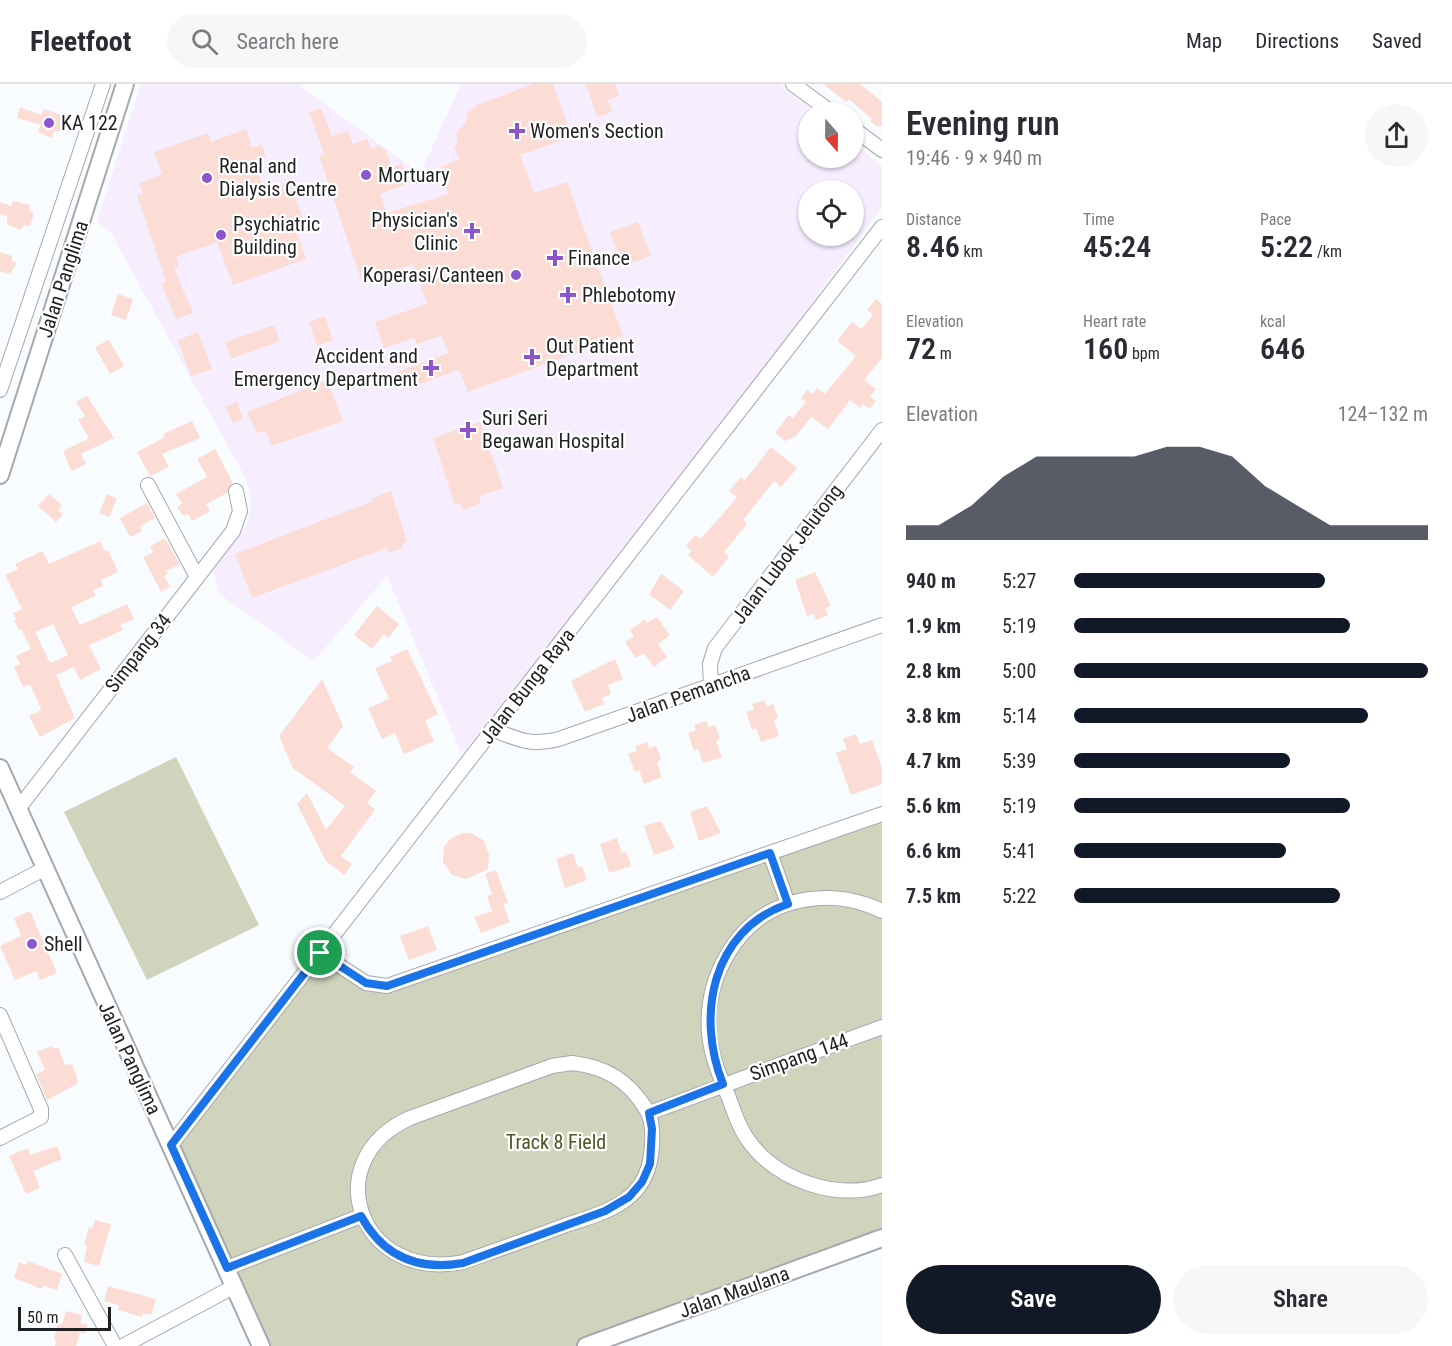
<!DOCTYPE html>
<html lang="en">
<head>
<meta charset="utf-8">
<style>
	:root { --surface:#fff; --page:#f7f7f7; --text:#2b2b33; --muted:#7c7c81; --line:#e1e1e2; --accent:#111827 }
	body { margin:0; font-family:"Roboto Condensed",sans-serif; background:var(--page); color:var(--text); height:100vh; display:flex; flex-direction:column; font-size:22px; white-space:nowrap }
	* { box-sizing:border-box; margin:0 }
	p { font-size:20px; color:var(--muted) }
	.icon { flex:none; width:33px; height:33px; fill:none; stroke:currentColor; stroke-width:2; stroke-linecap:round; stroke-linejoin:round }
	.map { position:relative; flex:1; overflow:hidden }
	.drawer { display:flex; flex-direction:column; background:var(--surface); width:570px }
	.drawer>* { flex:none }
	.needle { width:39px; rotate:160deg }
	.tools { position:absolute; left:798px; top:18px; display:grid; gap:12px }
	.tools a { display:grid; place-items:center; width:66px; height:66px; border-radius:50%; background:var(--surface); box-shadow:0 2px 4px #0004; font-size:30px }
	.scale { position:absolute; left:18px; bottom:15px; width:93px; box-sizing:border-box; padding-left:6px; border:3px solid #1f2123; border-top:0; font-size:16px; line-height:21px; white-space:nowrap; color:#1f2123; -webkit-text-stroke:4px #fff; paint-order:stroke }
	.pin { position:absolute; display:grid; place-items:center; width:51px; height:51px; color:#fff; margin:-26px; border:3px solid #fff; border-radius:50%; box-shadow:0 2px 6px #0007 }
	.round { display:grid; place-items:center; flex:none; width:63px; height:63px; border-radius:32px; background:var(--page) }
	.summary { display:flex; align-items:center; justify-content:space-between; height:102px; padding:0 24px }
	h1 { font-size:33px; font-weight:600; line-height:45px }
	.figures { display:grid; grid-template-columns:repeat(3,1fr); gap:9px; height:102px; padding:6px 24px }
	.figures div { display:grid; align-content:center }
	.figures b { font-size:30px; font-weight:600 }
	.figures small { font-size:16px; font-weight:400 }
	.figures p { font-size:16px }
	.chart { height:168px; padding:12px 24px }
	.chart p { display:flex; justify-content:space-between }
	.chart svg { width:100%; height:108px; margin-top:6px; fill:var(--accent); opacity:.7 }
	.primary-button { display:flex; gap:12px; margin-top:auto; padding:12px 24px }
	.primary-button a { flex:1; height:69px; border-radius:36px; background:var(--accent); color:#fff; font-size:24px; font-weight:600; line-height:69px; text-align:center }
	.primary-button a+a { background:var(--page); color:var(--text) }
	ul { padding:0 24px; list-style:none; font-size:20px }
	li { display:grid; grid-template-columns:96px 72px 1fr; align-items:center; height:45px }
	li i { height:15px; border-radius:8px; background:var(--accent) }
	header { display:flex; align-items:center; gap:36px; box-sizing:border-box; height:84px; padding:0 30px; background:var(--surface); border-bottom:2px solid var(--line) }
	header strong { font-size:28px }
	nav { display:flex; gap:33px; margin-inline-start:auto; font-size:21px }
	.search { width:420px; height:54px; background:var(--page); display:flex; align-items:center; gap:15px; box-sizing:border-box; padding:0 21px; border-radius:33px; color:var(--muted); font-size:22px }
	main { display:flex; flex:1; min-height:0 }
	.map>svg:first-child { display:block }
	.medical { fill:#f6edfe; fill-rule:evenodd }
	.green { fill:#d0d4bd }
	.building { fill:#fcddd6; fill-rule:evenodd }
	.lines { fill:none; stroke-linecap:round; stroke-linejoin:round }
	.minor-casing { stroke:#a4a9af; stroke-width:16 }
	.major-casing { stroke:#a4a9af; stroke-width:20 }
	.minor { stroke:#fff; stroke-width:14 }
	.major { stroke:#fff; stroke-width:16 }
	.route-casing { stroke:#fff; stroke-width:12 }
	.route { stroke:#1a73e8; stroke-width:8 }
	.poi-dot { fill:#8d54cb; stroke:#fff; stroke-width:2 }
	.labels { text-anchor:middle; stroke-width:4.5; stroke-linejoin:round; paint-order:stroke }
	.poi-label { font-size:20px; fill:#1f2123; stroke:#fff; text-anchor:start }
	.street-label { font-size:20px; fill:#1f2123; stroke:#fff }
	.park-label { font-size:20px; fill:#4f5520; stroke:#fff }
</style>
</head>
<body>
<header>
<strong>Fleetfoot</strong>
<div class="search"><svg class="icon" aria-label="search" viewBox="0 0 24 24"><circle cx="10" cy="10" r="6"/><path d="M15 15l6 6"/></svg>Search here</div>
<nav><a>Map</a><a>Directions</a><a>Saved</a></nav>
</header>
<main>
<div class="map">
<svg width="882" height="1262" viewBox="0 0 882 1262">
	<rect width="100%" height="100%" fill="#f9fcfe"/>
	<path class="medical" d="M 141,0 L 298,0 L 420,90 L 461,0 L 780,0 L 815,28 L 808,28 L 808,74 L 854,74 L 854,59 L 882,82 L 882,123 L 751,303 L 535,584 L 462,671 L 387,492 L 314,577 L 219,510 L 213,486 L 245,444 L 250,427 L 250,409 L 245,393 L 111,149 L 97,137 ZM 808,106 L 854,106 L 854,152 L 808,152 Z"/>
	<g class="green">
		<polygon points="176,673 259,841 147,896 64,728"/>
		<polygon points="882,731 882,1154 589,1262 261,1262 171,1061 320,869 371,901"/>
	</g>
	<g class="building">
		<polygon points="534,0 553,0 572,53 520,71 534,109 567,98 623,252 468,308 459,286 403,306 396,288 449,269 441,252 417,260 414,254 384,264 375,238 427,220 413,180 362,198 319,72 324,70 309,28 321,24 332,52 348,47 353,60 367,55 371,65 379,62 386,67 392,83 402,80 409,99 380,110 387,129 448,110 443,96 447,94 442,82 459,76 454,62 458,61 456,49 466,39 467,30 476,21"/>
		<polygon points="586,0 615,0 619,12 608,16 612,28 597,33"/>
		<polygon points="823,0 860,0 882,18 882,43 879,41 878,43 870,37 872,35 849,15 846,18"/>
		<polygon points="20,23 41,31 44,25 63,32 61,35 66,41 64,48 54,47 52,54 38,48 41,41 17,34"/>
		<polygon points="246,45 252,64 262,60 266,73 254,77 265,108 290,99 307,146 297,149 306,175 233,201 217,158 176,173 179,182 174,184 193,229 176,235 161,200 166,198 137,111 143,110 139,99 162,90 154,68 208,49 211,58"/>
		<polygon points="13,117 30,121 29,127 34,129 30,142 24,141 21,146 7,140 7,132 0,130 0,118 11,122"/>
		<polygon points="638,138 651,172 623,182 610,148"/>
		<polygon points="0,168 12,172 12,177 17,179 10,190 0,187"/>
		<polygon points="118,210 133,215 126,236 111,231"/>
		<polygon points="876,215 882,220 882,274 864,296 876,305 870,312 876,317 870,325 863,320 860,324 850,316 828,345 811,333 795,353 785,357 775,349 789,331 793,334 806,318 801,314 807,306 813,310 817,304 825,310 856,272 837,257 852,238 861,245 873,231 867,226"/>
		<polygon points="325,232 333,256 317,262 309,238"/>
		<polygon points="274,241 280,257 231,275 225,258"/>
		<polygon points="198,248 212,285 191,292 178,256"/>
		<polygon points="109,256 124,282 110,290 95,263"/>
		<polygon points="327,296 343,337 271,362 266,347 257,349 247,328"/>
		<polygon points="87,312 114,354 81,370 86,380 71,387 63,367 89,354 78,336 85,332 76,318"/>
		<polygon points="237,318 243,335 233,339 225,322"/>
		<polygon points="192,337 200,354 162,370 169,383 150,392 137,368 165,353 163,350"/>
		<polygon points="480,338 503,404 479,412 481,419 463,426 460,419 455,421 433,354"/>
		<polygon points="771,363 797,384 781,403 774,397 743,436 747,440 724,468 729,473 713,493 688,471 692,467 686,462 695,451 700,455 722,431 737,413 729,407 741,393 745,396"/>
		<polygon points="215,365 233,399 227,409 206,420 210,427 192,437 188,430 183,432 177,423 182,420 176,410 207,393 197,375"/>
		<polygon points="391,407 407,458 402,460 403,464 389,469 387,464 252,514 235,470 373,417 372,414"/>
		<polygon points="49,410 62,421 58,426 63,430 56,438 38,422"/>
		<polygon points="107,410 117,415 109,433 99,429"/>
		<polygon points="147,419 155,434 140,442 142,447 130,453 120,434"/>
		<polygon points="165,454 180,480 166,487 168,489 164,492 170,503 161,508 143,473 153,468 150,462"/>
		<path d="M 100,457 L 105,467 L 108,466 L 118,488 L 101,496 L 103,502 L 93,506 L 96,512 L 71,523 L 80,541 L 127,520 L 134,535 L 120,541 L 123,546 L 89,561 L 101,585 L 80,596 L 74,583 L 56,591 L 75,634 L 40,653 L 29,632 L 41,626 L 40,622 L 30,600 L 23,603 L 14,583 L 20,580 L 16,572 L 31,565 L 21,545 L 19,546 L 14,536 L 16,535 L 13,529 L 22,525 L 5,491 L 18,485 L 15,480 L 42,467 L 49,480 ZM 53,540 L 68,571 L 50,579 L 35,548 Z"/>
		<polygon points="815,488 831,522 825,525 828,531 816,536 813,530 807,532 795,496"/>
		<polygon points="661,490 684,507 670,526 649,510"/>
		<polygon points="377,522 399,540 388,554 384,550 372,565 354,551"/>
		<polygon points="657,533 670,551 658,560 667,573 654,583 644,569 636,574 625,558 634,552 630,546 645,535 647,539"/>
		<polygon points="407,565 438,630 425,636 434,657 404,670 395,649 382,655 368,624 389,615 375,584 392,577 390,573"/>
		<polygon points="615,575 623,595 608,601 611,610 602,614 604,620 585,628 571,597"/>
		<polygon points="322,595 343,642 327,664 354,683 350,688 376,707 367,719 375,725 341,772 352,780 344,791 326,777 297,720 307,709 326,746 345,722 293,684 279,652"/>
		<polygon points="764,616 767,622 773,620 778,633 774,637 779,652 761,658 756,644 752,646 746,628 754,625 752,620"/>
		<polygon points="706,637 709,643 715,641 720,654 716,658 722,673 703,679 698,665 694,667 688,649 696,646 694,641"/>
		<polygon points="856,650 860,660 872,656 882,684 882,700 851,711 836,669 847,665 843,655"/>
		<polygon points="647,658 649,664 656,662 661,674 657,679 662,693 644,700 639,686 635,688 628,670 637,667 635,662"/>
		<polygon points="707,722 721,749 699,757 690,728"/>
		<polygon points="661,737 675,764 654,771 644,742"/>
		<polygon points="462,749 470,749 483,756 489,770 488,785 466,795 452,791 443,778 444,763 449,756"/>
		<polygon points="617,754 622,769 626,768 631,782 609,789 600,760"/>
		<polygon points="573,769 578,784 582,782 587,796 565,804 556,775"/>
		<polygon points="496,786 508,819 503,820 510,838 481,849 474,833 492,827 487,812 492,810 485,790"/>
		<polygon points="30,827 57,889 40,896 36,887 15,896 0,862 21,852 14,834"/>
		<polygon points="428,842 437,866 409,876 400,852"/>
		<polygon points="52,962 53,965 58,963 65,981 72,980 78,996 77,1000 47,1016 36,990 45,986 37,968"/>
		<polygon points="57,1062 62,1075 33,1087 40,1104 26,1110 9,1072 28,1064 30,1071"/>
		<polygon points="95,1136 111,1140 99,1182 84,1178 87,1161 84,1161 89,1143 92,1144"/>
		<polygon points="28,1177 62,1190 57,1206 43,1202 42,1205 14,1194 19,1178 27,1181"/>
		<polygon points="108,1202 156,1215 151,1231 143,1229 142,1233 118,1226 119,1221 104,1217"/>
		<polygon points="66,1227 82,1231 80,1239 88,1241 85,1250 80,1248 76,1262 55,1262 56,1256 54,1256 58,1239 62,1240"/>
	</g>
	<g class="lines">
		<defs>
			<g id="minor">
				<polyline points="793,0 831,28"/>
				<polyline points="854,45 882,66"/>
				<polyline points="0,306 103,0"/>
				<polyline points="148,401 197,493"/>
				<polyline points="711,602 710,580 715,564 882,346"/>
				<path d="M 492,645 C 519,656 530,662 559,655 L 882,541"/>
				<polyline points="18,725 233,447 240,427 236,407"/>
				<polyline points="770,769 788,820"/>
				<polyline points="0,808 44,785"/>
				<path d="M 882,827 C 851,812 817,810 785,821 C 734,839 705,897 709,949 C 711,972 720,993 729,1014 C 734,1028 739,1044 748,1056 C 776,1096 836,1117 882,1101"/>
				<polyline points="320,869 366,899 387,902 882,730"/>
				<polyline points="0,931 41,1025 41,1033 0,1054"/>
				<path d="M 572,979 C 606,983 628,996 646,1025 C 652,1035 653,1049 652,1061 C 651,1082 645,1100 629,1113 C 611,1128 587,1134 566,1141 C 532,1154 497,1166 463,1178 C 359,1199 316,1076 410,1034 L 552,982 Z"/>
				<polyline points="649,1029 882,943"/>
				<polyline points="171,1061 882,143"/>
				<polyline points="65,1171 115,1262"/>
				<polyline points="227,1184 361,1132"/>
				<polyline points="123,1262 235,1202"/>
			</g>
			<g id="major">
				<polyline points="0,391 125,0"/>
				<polyline points="0,684 261,1262"/>
				<polyline points="586,1262 882,1154"/>
			</g>
		</defs>
		<use href="#minor" class="minor-casing"/>
		<use href="#major" class="major-casing"/>
		<use href="#minor" class="minor"/>
		<use href="#major" class="major"/>
	</g>
	<g class="lines">
		<defs>
			<path id="route" d="M 770,769 L 788,820 C 711,846 696,933 723,1000 L 649,1029 L 652,1045 L 650,1080 L 642,1098 L 629,1113 L 605,1127 L 463,1179 C 418,1187 383,1172 361,1132 L 227,1184 L 171,1061 L 320,869 L 366,899 L 387,902 Z"/>
		</defs>
		<use href="#route" class="route-casing"/>
		<use href="#route" class="route"/>
	</g>
	<g class="poi-dot">
		<circle cx="49" cy="39" r="6"/>
		<path d="M514 38h6v6h6v6h-6v6h-6v-6h-6v-6h6z"/>
		<circle cx="366" cy="91" r="6"/>
		<circle cx="207" cy="94" r="6"/>
		<path d="M469 138h6v6h6v6h-6v6h-6v-6h-6v-6h6z"/>
		<circle cx="221" cy="151" r="6"/>
		<path d="M552 165h6v6h6v6h-6v6h-6v-6h-6v-6h6z"/>
		<circle cx="516" cy="191" r="6"/>
		<path d="M565 202h6v6h6v6h-6v6h-6v-6h-6v-6h6z"/>
		<path d="M529 264h6v6h6v6h-6v6h-6v-6h-6v-6h6z"/>
		<path d="M428 275h6v6h6v6h-6v6h-6v-6h-6v-6h6z"/>
		<path d="M465 337h6v6h6v6h-6v6h-6v-6h-6v-6h6z"/>
		<circle cx="32" cy="860" r="6"/>
	</g>
	<g class="labels">
		<g class="poi-label">
			<text x="61" y="46">KA 122</text>
			<text x="530" y="54">Women's Section</text>
			<text x="219" y="89">Renal and<tspan x="219" dy="23">Dialysis Centre</tspan></text>
			<text x="378" y="98">Mortuary</text>
			<text x="458" y="143" text-anchor="end">Physician's<tspan x="458" dy="23">Clinic</tspan></text>
			<text x="233" y="147">Psychiatric<tspan x="233" dy="23">Building</tspan></text>
			<text x="568" y="181">Finance</text>
			<text x="504" y="198" text-anchor="end">Koperasi/Canteen</text>
			<text x="582" y="218">Phlebotomy</text>
			<text x="546" y="269">Out Patient<tspan x="546" dy="23">Department</tspan></text>
			<text x="418" y="279" text-anchor="end">Accident and<tspan x="418" dy="23">Emergency Department</tspan></text>
			<text x="482" y="341">Suri Seri<tspan x="482" dy="23">Begawan Hospital</tspan></text>
			<text x="44" y="867">Shell</text>
		</g>
		<g class="street-label">
			<text transform="translate(63 195) rotate(-72)" y="7">Jalan Panglima</text>
			<text transform="translate(787 470) rotate(-53)" y="7">Jalan Lubok Jelutong</text>
			<text transform="translate(138 569) rotate(-52)" y="7">Simpang 34</text>
			<text transform="translate(527 602) rotate(-52)" y="7">Jalan Bunga Raya</text>
			<text transform="translate(688 610) rotate(-20)" y="7">Jalan Pemancha</text>
			<text transform="translate(799 973) rotate(-20)" y="7">Simpang 144</text>
			<text transform="translate(130 974) rotate(65)" y="7">Jalan Panglima</text>
			<text transform="translate(734 1208) rotate(-20)" y="7">Jalan Maulana</text>
		</g>
		<g class="park-label">
			<text x="556" y="1065">Track 8 Field</text>
		</g>
	</g>
</svg>
<div class="tools">
<a><svg class="needle" viewBox="-14 -14 28 28"><path d="M0-13l5 13h-10z" fill="#e53935"/><path d="M0 13l5-13h-10z" fill="#7c7c81"/></svg></a>
<a><svg class="icon" aria-label="locate" viewBox="0 0 24 24"><circle cx="12" cy="12" r="6"/><path d="M12 2v4M12 18v4M2 12h4M18 12h4"/></svg></a>
</div>
<div class="scale">50 m</div>
<div class="pin" style="left:320px;top:869px;background:#1e9e55"><svg class="icon" aria-label="arrive" viewBox="0 0 24 24"><path d="M6 21V4h12l-3 4 3 4H6"/></svg></div>
</div>
<section class="drawer">
<div class="summary"><div><h1>Evening run</h1><p>19:46 · 9 × 940 m</p></div><a class="round"><svg class="icon" aria-label="share" viewBox="0 0 24 24"><path d="M12 15V3M7 8l5-5 5 5M5 13v7h14v-7"/></svg></a></div>
<div class="figures">
<div><p>Distance</p><b>8.46<small> km</small></b></div>
<div><p>Time</p><b>45:24</b></div>
<div><p>Pace</p><b>5:22<small> /km</small></b></div>
</div>
<div class="figures">
<div><p>Elevation</p><b>72<small> m</small></b></div>
<div><p>Heart rate</p><b>160<small> bpm</small></b></div>
<div><p>kcal</p><b>646</b></div>
</div>
<div class="chart"><p><span>Elevation</span>124–132 m</p>
<svg viewBox="0 0 160 44" preserveAspectRatio="none"><path d="M0 44V38L10 38L20 30L30 18L40 10L50 10L60 10L70 10L80 6L90 6L100 10L110 22L120 30L130 38L140 38L150 38L160 38V44z"/></svg>
</div>
<ul>
<li><b>940 m</b>5:27<i style="width:71%"></i></li>
<li><b>1.9 km</b>5:19<i style="width:78%"></i></li>
<li><b>2.8 km</b>5:00<i style="width:100%"></i></li>
<li><b>3.8 km</b>5:14<i style="width:83%"></i></li>
<li><b>4.7 km</b>5:39<i style="width:61%"></i></li>
<li><b>5.6 km</b>5:19<i style="width:78%"></i></li>
<li><b>6.6 km</b>5:41<i style="width:60%"></i></li>
<li><b>7.5 km</b>5:22<i style="width:75%"></i></li>
</ul>
<div class="primary-button"><a>Save</a><a>Share</a></div>
</section>
</main>
</body>
</html>
